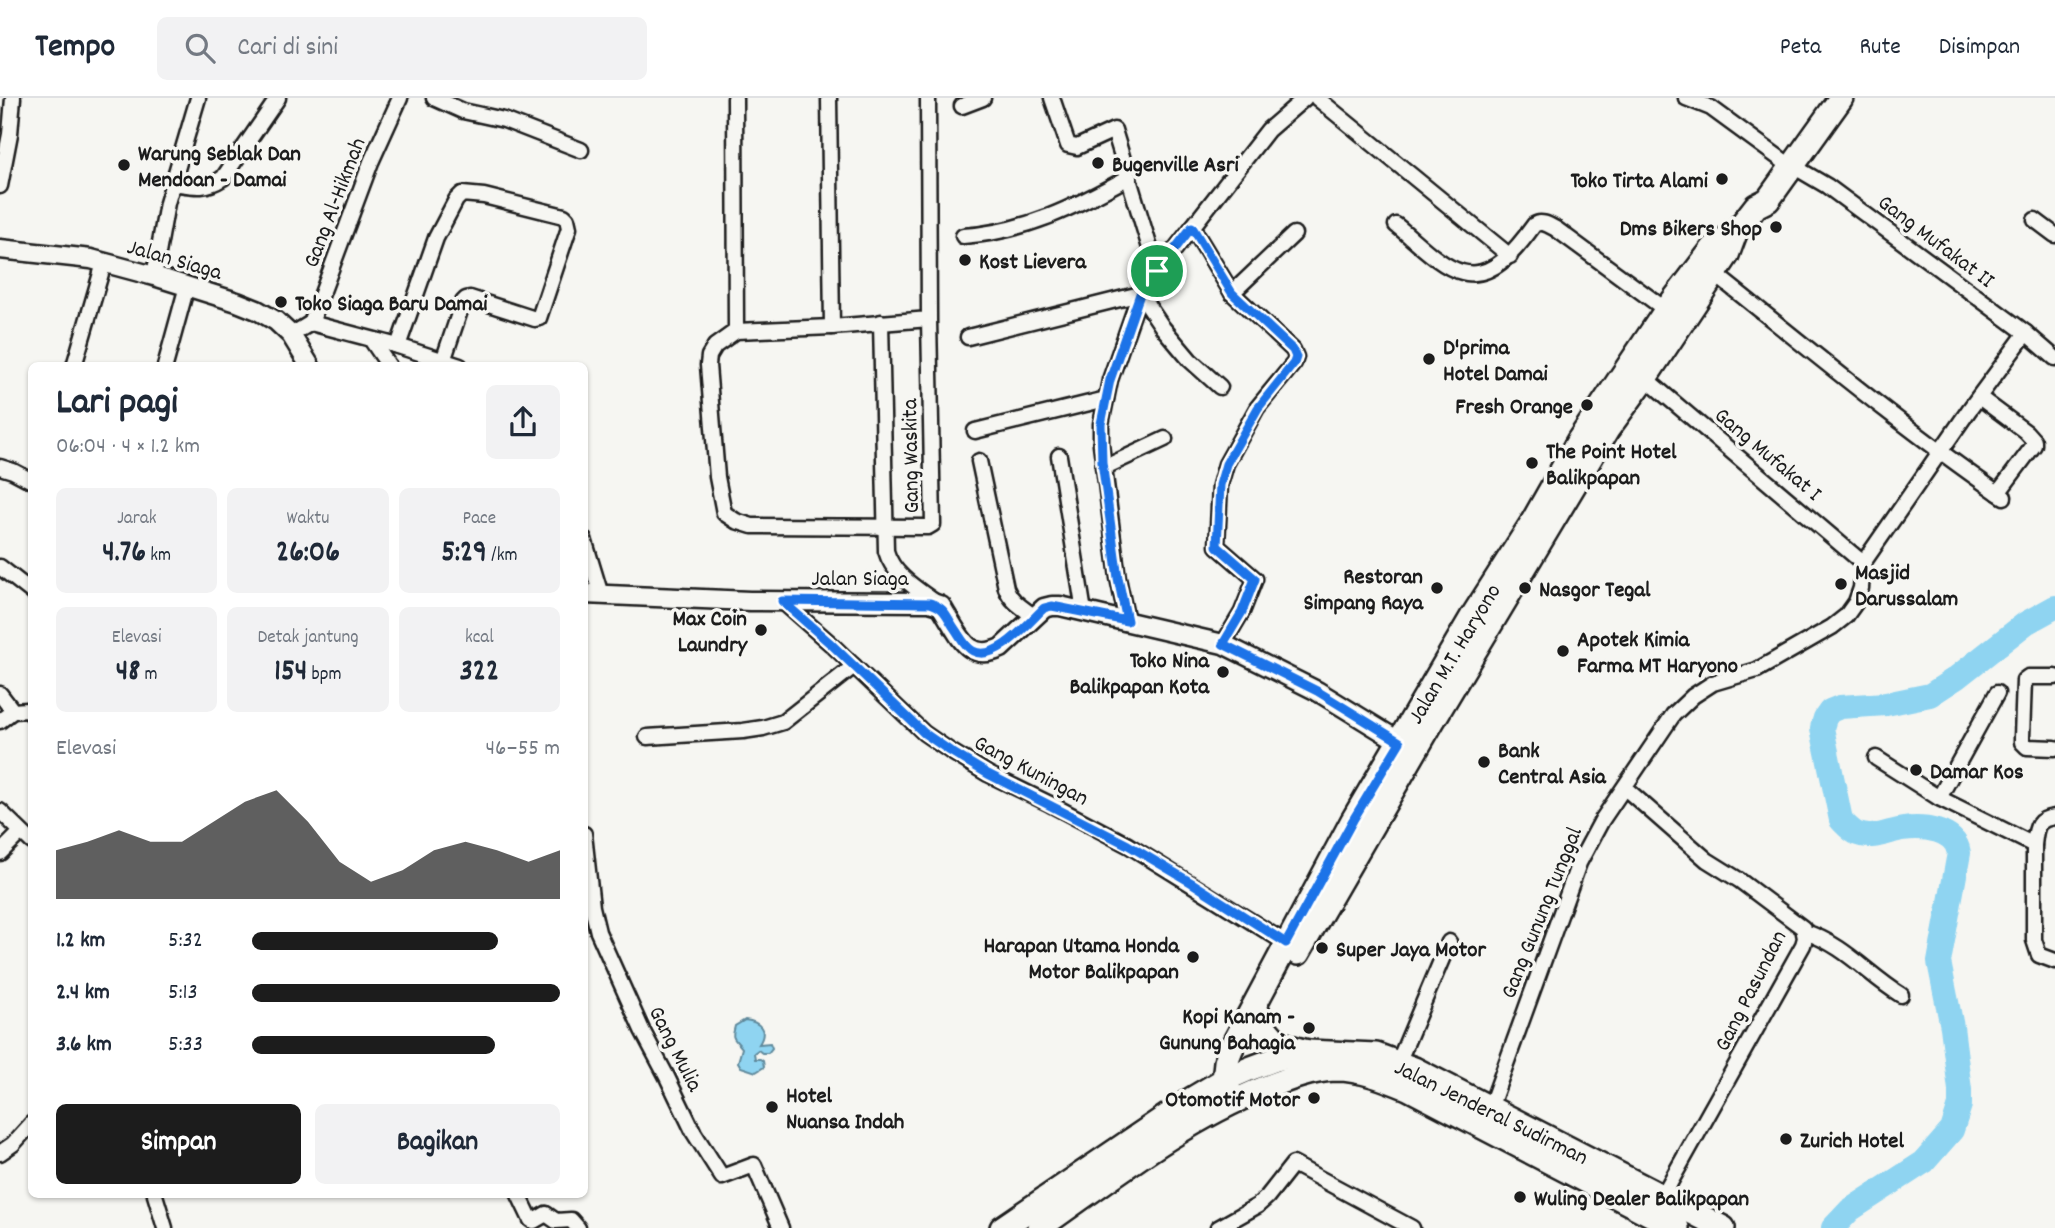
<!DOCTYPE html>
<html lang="id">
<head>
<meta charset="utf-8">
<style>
	:root { --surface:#fff; --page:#f2f2f3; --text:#1f2937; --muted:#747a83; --line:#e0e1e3; --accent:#1c1c1c }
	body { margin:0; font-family:Dekko,sans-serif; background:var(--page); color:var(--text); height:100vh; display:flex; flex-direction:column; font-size:26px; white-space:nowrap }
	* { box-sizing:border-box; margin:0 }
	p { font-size:23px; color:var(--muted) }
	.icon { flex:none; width:38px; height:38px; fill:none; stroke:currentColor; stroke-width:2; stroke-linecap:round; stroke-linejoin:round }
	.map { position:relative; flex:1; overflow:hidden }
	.side { position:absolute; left:28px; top:264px; width:560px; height:836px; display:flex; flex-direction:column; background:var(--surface); border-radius:10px; box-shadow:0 2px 5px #0004 }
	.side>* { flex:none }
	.pin { position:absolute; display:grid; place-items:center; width:60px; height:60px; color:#fff; margin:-30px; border:4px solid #fff; border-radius:50%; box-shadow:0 2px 7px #0007 }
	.round { display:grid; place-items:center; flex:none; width:74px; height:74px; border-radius:10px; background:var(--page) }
	.summary { display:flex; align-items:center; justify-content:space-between; height:119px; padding:0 28px }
	h1 { font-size:38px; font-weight:700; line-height:52px }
	.figures { display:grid; grid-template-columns:repeat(3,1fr); gap:10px; height:119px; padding:7px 28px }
	.figures div { display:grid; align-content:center; border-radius:10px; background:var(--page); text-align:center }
	.figures b { font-size:30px; font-weight:700 }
	.figures small { font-size:19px; font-weight:400 }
	.figures p { font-size:19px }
	.chart { height:196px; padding:14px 28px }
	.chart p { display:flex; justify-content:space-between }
	.chart svg { width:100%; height:126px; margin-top:7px; fill:var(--accent); opacity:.7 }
	.cta { display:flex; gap:14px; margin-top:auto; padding:14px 28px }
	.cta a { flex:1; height:80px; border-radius:10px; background:var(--accent); color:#fff; font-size:28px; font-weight:700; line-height:80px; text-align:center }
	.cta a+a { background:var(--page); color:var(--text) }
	ul { padding:0 28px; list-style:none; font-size:23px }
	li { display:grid; grid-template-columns:112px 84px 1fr; align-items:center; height:52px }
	li i { height:18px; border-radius:9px; background:var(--accent) }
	header { display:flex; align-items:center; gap:42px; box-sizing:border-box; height:98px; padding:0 35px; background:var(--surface); border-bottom:2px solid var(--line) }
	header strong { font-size:33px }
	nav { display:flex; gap:38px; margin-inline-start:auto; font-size:24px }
	.search { width:490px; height:63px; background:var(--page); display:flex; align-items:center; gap:18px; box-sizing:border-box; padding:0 24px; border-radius:10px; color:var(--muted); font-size:26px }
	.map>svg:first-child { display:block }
	.water { fill:#8fd4f1; stroke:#618a9c; stroke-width:2 }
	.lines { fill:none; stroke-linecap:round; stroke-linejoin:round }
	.river { stroke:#8fd4f1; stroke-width:24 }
	.minor-casing { stroke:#1c1c1c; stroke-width:19 }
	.tertiary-casing { stroke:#1c1c1c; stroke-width:23 }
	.primary-casing { stroke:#1c1c1c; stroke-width:28 }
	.trunk-casing { stroke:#1c1c1c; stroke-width:28 }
	.minor { stroke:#f6f6f2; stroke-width:14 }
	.tertiary { stroke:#f6f6f2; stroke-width:18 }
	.primary { stroke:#f6f6f2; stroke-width:23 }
	.trunk { stroke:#f6f6f2; stroke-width:23 }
	.route-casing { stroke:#fff; stroke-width:14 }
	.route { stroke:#1a73e8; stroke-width:9 }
	.poi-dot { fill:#1c1c1c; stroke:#f6f6f2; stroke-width:2.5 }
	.labels { text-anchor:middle; stroke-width:7; stroke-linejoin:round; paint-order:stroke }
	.poi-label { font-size:23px; font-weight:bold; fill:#1c1c1c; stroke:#f6f6f2; text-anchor:start }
	.street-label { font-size:23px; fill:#1c1c1c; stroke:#f6f6f2 }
</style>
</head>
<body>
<header>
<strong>Tempo</strong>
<div class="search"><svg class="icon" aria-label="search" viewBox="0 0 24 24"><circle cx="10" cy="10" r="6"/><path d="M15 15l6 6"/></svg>Cari di sini</div>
<nav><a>Peta</a><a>Rute</a><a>Disimpan</a></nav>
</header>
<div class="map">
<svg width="2055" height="1130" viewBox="0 0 2055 1130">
	<rect width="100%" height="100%" fill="#f6f6f2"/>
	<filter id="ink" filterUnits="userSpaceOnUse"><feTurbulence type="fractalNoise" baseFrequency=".0143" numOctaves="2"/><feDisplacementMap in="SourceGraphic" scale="14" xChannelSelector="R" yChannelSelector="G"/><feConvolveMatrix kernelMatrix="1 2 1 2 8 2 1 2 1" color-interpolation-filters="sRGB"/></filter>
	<g filter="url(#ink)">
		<path class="water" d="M 745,922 C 760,924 768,932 759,946 L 770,945 L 772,950 L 768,955 L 762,955 L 758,952 L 754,955 L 755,961 L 760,961 L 763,963 L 764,969 L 756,974 L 741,969 L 738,964 L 742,950 C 734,939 731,943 735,928 Z"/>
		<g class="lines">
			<path class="river" d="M 1833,1130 L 1850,1112 L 1924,1064 L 1952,1032 L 1960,1007 L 1960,992 L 1952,929 L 1939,864 L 1959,755 C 1956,731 1922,728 1903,731 C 1889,733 1873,742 1858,736 C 1851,733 1846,727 1841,722 L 1822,630 L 1825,620 L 1830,613 L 1840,609 L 1886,606 L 1930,597 L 1956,580 L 2026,525 L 2055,509"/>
			<defs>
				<g id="minor">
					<polyline points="434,0 463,13 504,22 581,52"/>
					<polyline points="735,0 736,233"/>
					<polyline points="829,0 832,229"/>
					<polyline points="928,0 929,221 933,426 928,429 752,428 736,423 724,415 717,379 708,267 709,258 715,248 736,233 832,229 929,221"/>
					<polyline points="1052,0 1068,47 1077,49 1114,32 1157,173"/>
					<polyline points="1317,0 1510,158"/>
					<polyline points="1686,0 1711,10 1782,62"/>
					<polyline points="962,8 983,0"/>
					<polyline points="1793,68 1827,88 2026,235 2055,260"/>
					<path d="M 172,85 C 193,88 204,92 223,80 L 278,0"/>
					<polyline points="0,88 10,36 13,0"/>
					<polyline points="2035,122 2055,137"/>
					<path d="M 1396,127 C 1414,141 1440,169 1462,174 C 1493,183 1519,148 1534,127 C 1541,122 1549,127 1556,131 L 1666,212"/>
					<polyline points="1192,129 1232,195 1293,252 1296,259 1294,265 1257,310 1226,366 1220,387 1217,448 1255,481 1242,514 1223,546"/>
					<path d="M 963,138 C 1025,134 1075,109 1129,79"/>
					<path d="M 1715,176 C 1808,250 1900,327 1998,395"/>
					<polyline points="154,178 167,105 198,0"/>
					<polyline points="1232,195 1294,136"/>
					<path d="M 881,224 L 886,453 C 893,478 919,492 939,507"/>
					<polyline points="311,225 371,64 400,0"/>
					<polyline points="291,237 311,225 398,248 460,268"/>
					<polyline points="968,239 1140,196 1163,230 1190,262 1220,289"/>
					<polyline points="372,243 389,268"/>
					<polyline points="398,248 436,140 456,102 462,96 484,98 564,118 567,121 569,130 539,220 535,221 470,200 466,201 463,204 443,263"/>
					<polyline points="74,268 104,165"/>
					<polyline points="165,268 187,188"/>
					<polyline points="1645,280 1863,465"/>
					<polyline points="1979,299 2026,334 2034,343 2034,347 1998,395 2004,399"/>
					<polyline points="975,333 1106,301"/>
					<polyline points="1059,358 1084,514"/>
					<path d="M 979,363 L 1006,490 C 1011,504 1023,510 1035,519"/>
					<polyline points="0,369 13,373 32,383"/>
					<polyline points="1103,370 1165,341"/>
					<polyline points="584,441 601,497"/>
					<polyline points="1863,465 1969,312 2026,235"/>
					<polyline points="0,469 32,494"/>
					<polyline points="782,503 831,546 924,635 950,653 988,676 1050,706 1128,747 1286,845"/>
					<polyline points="1127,523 1118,480 1101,346 1101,326 1110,282 1140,196 1268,32 1305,0"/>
					<polyline points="2055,579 2028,579 2024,582 2022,639 2022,644 2027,649 2055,650"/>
					<polyline points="0,596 13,613 27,612 32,616"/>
					<polyline points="0,623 13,613"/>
					<polyline points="647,639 743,633 763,630 783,624 854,568"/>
					<path d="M 1876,660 L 1939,700 L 2034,747 C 2036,730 2036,721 2055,719"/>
					<polyline points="1625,690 1707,762 1739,782 1803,830 1805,840 1803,847 1662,1099"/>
					<polyline points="1939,700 1997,595"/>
					<polyline points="0,713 32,744"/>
					<polyline points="584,736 592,809 598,834 642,932 667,979 694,1035 722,1079 754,1067 781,1130"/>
					<polyline points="2034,747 2034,842 2039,857 2055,863"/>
					<polyline points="0,755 20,735"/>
					<path d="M 1805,834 C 1845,847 1867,876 1901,897"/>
					<polyline points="1398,965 1449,844"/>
					<polyline points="1490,1010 1579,765 1602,722 1673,617 1693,598 1713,585 1757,572 1832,529 1846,518 1856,504 1861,490 1863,465"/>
					<polyline points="0,1055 13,1046 32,1025"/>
					<polyline points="155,1097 165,1130"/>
					<polyline points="519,1097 531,1122 534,1123 546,1116 556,1123 571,1122 578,1130"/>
					<polyline points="1218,1130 1257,1108 1267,1099 1293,1066 1412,1130"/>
				</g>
				<g id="tertiary">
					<polyline points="0,151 91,161 154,178 237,204 257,212 276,223 291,237 310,268"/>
					<path d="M 584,496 L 750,503 L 930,504 C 934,506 938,506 941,508 C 943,511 945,515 947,518 C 961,541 970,564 1001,550 L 1044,510 L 1052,508 L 1060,508 L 1223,546 L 1317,593 L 1400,644"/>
				</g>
				<g id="primary">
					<polyline points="1298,855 1432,624 1607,332 1645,280 1727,157 1734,138"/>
					<polyline points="1234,1003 1224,982 1226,964 1231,951 1353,722 1472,519 1532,425 1579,342 1669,208 1714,149 1735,135 1756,108 1768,102 1841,0"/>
				</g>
				<g id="trunk">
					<path d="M 1261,919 C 1268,943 1286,949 1308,954"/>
					<polyline points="1002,1130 1192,1001 1224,982 1249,971 1276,961 1308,954 1376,957 1414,971 1723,1130"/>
					<path d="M 1039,1130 C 1112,1079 1182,1023 1265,990 C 1288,981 1311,972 1336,971 C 1361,971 1386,981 1408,990 L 1677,1130"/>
				</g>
			</defs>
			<use href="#minor" class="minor-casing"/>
			<use href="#tertiary" class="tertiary-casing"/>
			<use href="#primary" class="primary-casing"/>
			<use href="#trunk" class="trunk-casing"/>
			<use href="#minor" class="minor"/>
			<use href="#tertiary" class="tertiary"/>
			<use href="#primary" class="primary"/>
			<use href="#trunk" class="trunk"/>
		</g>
	</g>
	<g class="lines" filter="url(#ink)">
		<defs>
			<path id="route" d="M 1192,129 L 1232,195 L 1293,252 L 1296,259 L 1294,265 L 1258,310 L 1226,366 L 1220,387 L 1217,448 L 1255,481 L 1242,514 L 1223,546 L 1317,593 L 1400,644 L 1353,722 L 1286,845 L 1192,785 L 1128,747 L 988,676 L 950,653 L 924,635 L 831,546 L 782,503 L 930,505 C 946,510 946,518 955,531 C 960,538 965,549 973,553 C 996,565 1029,524 1044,510 L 1052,508 L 1127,523 L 1118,480 L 1102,364 L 1101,326 L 1110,282 L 1140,196 Z"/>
		</defs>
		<use href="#route" class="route-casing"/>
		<use href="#route" class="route"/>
	</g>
	<g class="poi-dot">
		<circle cx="1098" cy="65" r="7"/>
		<circle cx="124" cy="67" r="7"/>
		<circle cx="1722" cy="81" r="7"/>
		<circle cx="1776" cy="129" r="7"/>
		<circle cx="965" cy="162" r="7"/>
		<circle cx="281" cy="204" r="7"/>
		<circle cx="1429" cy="261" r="7"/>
		<circle cx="1587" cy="307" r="7"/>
		<circle cx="1532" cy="365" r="7"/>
		<circle cx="1841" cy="486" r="7"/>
		<circle cx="1437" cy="490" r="7"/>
		<circle cx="1525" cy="490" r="7"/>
		<circle cx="761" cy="532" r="7"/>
		<circle cx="1563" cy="553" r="7"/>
		<circle cx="1223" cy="574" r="7"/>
		<circle cx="1484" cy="664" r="7"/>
		<circle cx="1916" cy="672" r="7"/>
		<circle cx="1322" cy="850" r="7"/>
		<circle cx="1193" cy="859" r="7"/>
		<circle cx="1309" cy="930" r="7"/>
		<circle cx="1314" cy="1000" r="7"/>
		<circle cx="772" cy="1009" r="7"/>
		<circle cx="1786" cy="1041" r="7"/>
		<circle cx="1520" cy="1099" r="7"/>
	</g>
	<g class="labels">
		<g class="poi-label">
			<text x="138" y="62">Warung Seblak Dan<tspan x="138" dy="26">Mendoan - Damai</tspan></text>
			<text x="1112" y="73">Bugenville Asri</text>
			<text x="1708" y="89" text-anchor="end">Toko Tirta Alami</text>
			<text x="1762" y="137" text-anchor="end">Dms Bikers Shop</text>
			<text x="979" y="170">Kost Lievera</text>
			<text x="295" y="212">Toko Siaga Baru Damai</text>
			<text x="1443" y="256">D'prima<tspan x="1443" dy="26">Hotel Damai</tspan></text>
			<text x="1573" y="315" text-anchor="end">Fresh Orange</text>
			<text x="1546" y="360">The Point Hotel<tspan x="1546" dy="26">Balikpapan</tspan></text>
			<text x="1855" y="481">Masjid<tspan x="1855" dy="26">Darussalam</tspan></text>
			<text x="1423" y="485" text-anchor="end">Restoran<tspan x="1423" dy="26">Simpang Raya</tspan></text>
			<text x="1539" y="498">Nasgor Tegal</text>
			<text x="747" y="527" text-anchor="end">Max Coin<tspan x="747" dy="26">Laundry</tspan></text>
			<text x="1577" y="548">Apotek Kimia<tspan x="1577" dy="26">Farma MT Haryono</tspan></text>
			<text x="1209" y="569" text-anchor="end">Toko Nina<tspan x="1209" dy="26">Balikpapan Kota</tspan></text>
			<text x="1498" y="659">Bank<tspan x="1498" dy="26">Central Asia</tspan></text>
			<text x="1930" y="680">Damar Kos</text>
			<text x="1179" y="854" text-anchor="end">Harapan Utama Honda<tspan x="1179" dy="26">Motor Balikpapan</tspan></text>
			<text x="1336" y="858">Super Jaya Motor</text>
			<text x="1295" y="925" text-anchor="end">Kopi Kanam -<tspan x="1295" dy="26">Gunung Bahagia</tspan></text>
			<text x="786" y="1004">Hotel<tspan x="786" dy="26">Nuansa Indah</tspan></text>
			<text x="1300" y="1008" text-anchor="end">Otomotif Motor</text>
			<text x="1800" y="1049">Zurich Hotel</text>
			<text x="1534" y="1107">Wuling Dealer Balikpapan</text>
		</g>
		<g class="street-label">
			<text transform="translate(333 104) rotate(-69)" y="8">Gang Al-Hikmah</text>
			<text transform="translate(1937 142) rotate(37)" y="8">Gang Mufakat II</text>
			<text transform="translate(175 160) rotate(16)" y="8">Jalan Siaga</text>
			<text transform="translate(1769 355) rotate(40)" y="8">Gang Mufakat I</text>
			<text transform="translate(909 358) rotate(-91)" y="8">Gang Waskita</text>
			<text x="860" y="487">Jalan Siaga</text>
			<text transform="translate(1453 555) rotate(-59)" y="8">Jalan M.T. Haryono</text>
			<text transform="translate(1032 671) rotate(28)" y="8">Gang Kuningan</text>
			<text transform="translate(1540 814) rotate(-68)" y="8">Gang Gunung Tunggal</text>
			<text transform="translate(1749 892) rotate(-63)" y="8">Gang Pasundan</text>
			<text transform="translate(677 950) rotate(63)" y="8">Gang Mulia</text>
			<text transform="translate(1492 1013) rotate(26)" y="8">Jalan Jenderal Sudirman</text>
		</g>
	</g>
</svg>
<div class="pin" style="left:1157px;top:173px;background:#1e9e55"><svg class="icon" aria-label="arrive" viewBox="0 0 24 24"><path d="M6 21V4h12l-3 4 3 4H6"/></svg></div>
<section class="side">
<div class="summary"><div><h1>Lari pagi</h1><p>06:04 · 4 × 1.2 km</p></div><a class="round"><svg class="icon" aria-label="share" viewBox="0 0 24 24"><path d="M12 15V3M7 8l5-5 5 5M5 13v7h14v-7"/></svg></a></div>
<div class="figures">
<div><p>Jarak</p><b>4.76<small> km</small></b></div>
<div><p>Waktu</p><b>26:06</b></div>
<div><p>Pace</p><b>5:29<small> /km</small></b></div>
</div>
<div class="figures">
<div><p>Elevasi</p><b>48<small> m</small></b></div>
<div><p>Detak jantung</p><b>154<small> bpm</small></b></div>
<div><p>kcal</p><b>322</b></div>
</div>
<div class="chart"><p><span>Elevasi</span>46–55 m</p>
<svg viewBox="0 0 160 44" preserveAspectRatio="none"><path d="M0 44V27L10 24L20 20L30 24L40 24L50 17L60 10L70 6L80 17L90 31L100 38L110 34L120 27L130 24L140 27L150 31L160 27V44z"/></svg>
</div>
<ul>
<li><b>1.2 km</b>5:32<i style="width:80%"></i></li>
<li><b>2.4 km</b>5:13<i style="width:100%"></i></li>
<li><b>3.6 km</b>5:33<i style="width:79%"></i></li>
</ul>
<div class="cta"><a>Simpan</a><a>Bagikan</a></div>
</section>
</div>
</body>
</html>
